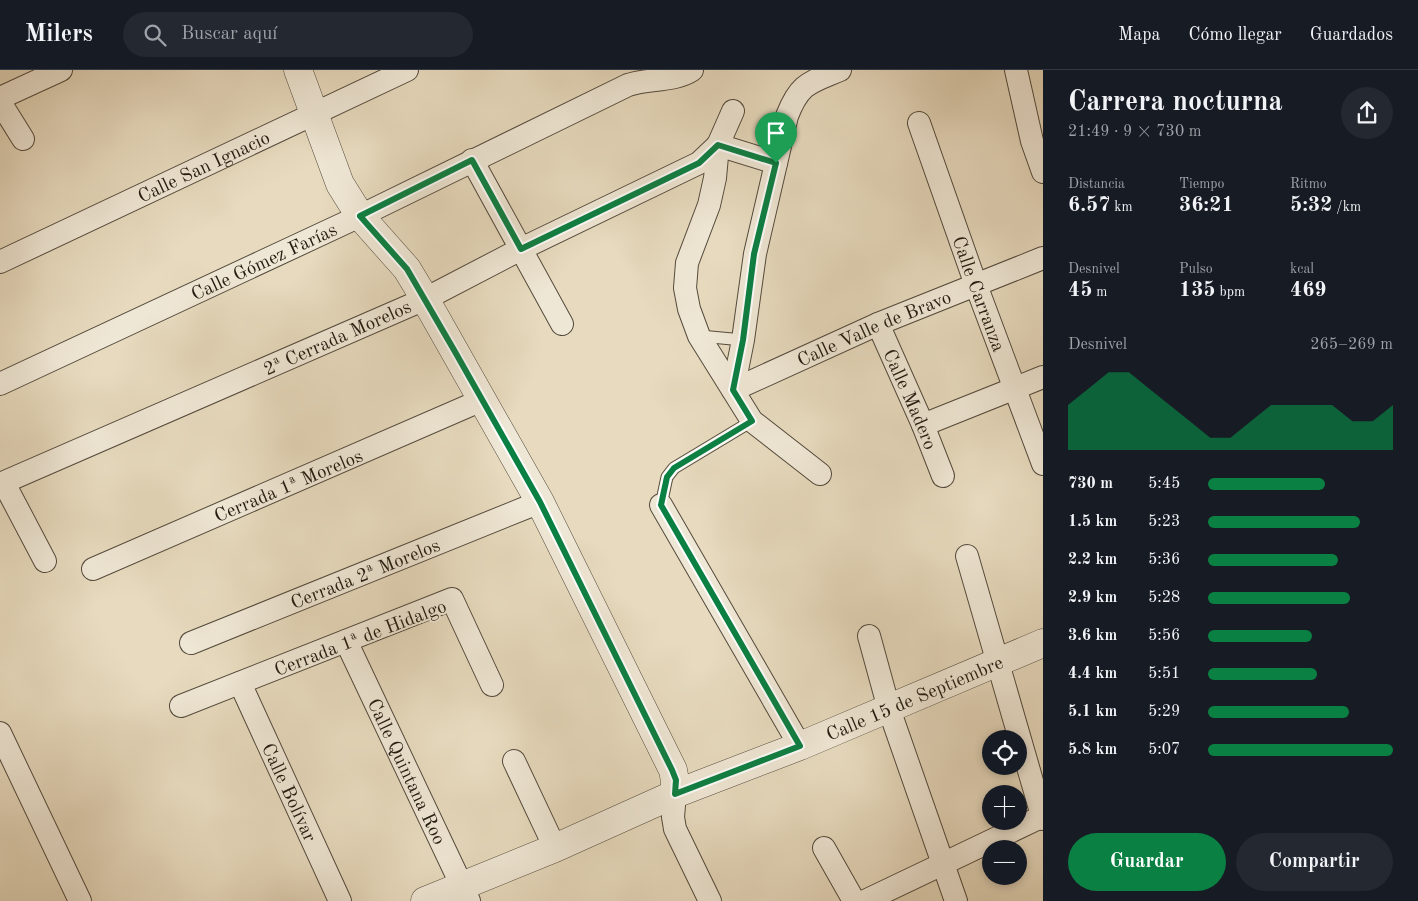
<!DOCTYPE html>
<html lang="es">
<head>
<meta charset="utf-8">
<style>
	:root { --surface:#171b24; --page:#242831; --text:#f1f3f6; --muted:#9ea1a6; --line:#363941; --accent:#0b8043 }
	body { margin:0; font-family:"Old Standard TT",serif; background:var(--page); color:var(--text); height:100vh; display:flex; flex-direction:column; font-size:19px; white-space:nowrap }
	* { box-sizing:border-box; margin:0 }
	p { font-size:16px; color:var(--muted) }
	.icon { flex:none; width:28px; height:28px; fill:none; stroke:currentColor; stroke-width:2; stroke-linecap:round; stroke-linejoin:round }
	.map { position:relative; flex:1; overflow:hidden }
	.drawer { display:flex; flex-direction:column; background:var(--surface); width:375px }
	.drawer>* { flex:none }
	.buttons { position:absolute; left:982px; top:660px; display:grid; gap:10px }
	.buttons a { display:grid; place-items:center; width:45px; height:45px; border-radius:50%; background:var(--surface); box-shadow:0 2px 8px #0003; font-size:25px }
	.pin { position:absolute; display:grid; place-items:center; width:42px; height:42px; color:#fff; margin:-51px -21px; border-radius:50% 50% 50% 0; rotate:-45deg; box-shadow:0 0 5px #0007 }
	.pin .icon { rotate:45deg }
	.round { display:grid; place-items:center; flex:none; width:52px; height:52px; border-radius:26px; background:var(--page) }
	.overview { display:flex; align-items:center; justify-content:space-between; height:85px; padding:0 25px }
	h1 { font-size:28px; font-weight:700; line-height:38px }
	.stats { display:grid; grid-template-columns:repeat(3,1fr); gap:8px; height:85px; padding:5px 25px }
	.stats div { display:grid; align-content:center }
	.stats b { font-size:21px; font-weight:700 }
	.stats small { font-size:14px; font-weight:400 }
	.stats p { font-size:14px }
	.chart { height:140px; padding:10px 25px }
	.chart p { display:flex; justify-content:space-between }
	.chart svg { width:100%; height:90px; margin-top:5px; fill:var(--accent); opacity:.7 }
	.primary-button { display:flex; gap:10px; margin-top:auto; padding:10px 25px }
	.primary-button a { flex:1; height:58px; border-radius:30px; background:var(--accent); color:#fff; font-size:20px; font-weight:700; line-height:58px; text-align:center }
	.primary-button a+a { background:var(--page); color:var(--text) }
	ul { padding:0 25px; list-style:none; font-size:16px }
	li { display:grid; grid-template-columns:80px 60px 1fr; align-items:center; height:38px }
	li i { height:12px; border-radius:6px; background:var(--accent) }
	header { display:flex; align-items:center; gap:30px; box-sizing:border-box; height:70px; padding:0 25px; background:var(--surface); border-bottom:1px solid var(--line) }
	header strong { font-size:24px }
	nav { display:flex; gap:28px; margin-inline-start:auto; font-size:18px }
	.search { width:350px; height:45px; background:var(--page); display:flex; align-items:center; gap:12px; box-sizing:border-box; padding:0 18px; border-radius:28px; color:var(--muted); font-size:19px }
	main { display:flex; flex:1; min-height:0 }
	.map>svg:first-child { display:block }
	.lines { fill:none; stroke-linecap:round; stroke-linejoin:round }
	.service-casing { stroke:#534a3c; stroke-width:13 }
	.minor-casing { stroke:#534a3c; stroke-width:24 }
	.tertiary-casing { stroke:#534a3c; stroke-width:29 }
	.service { stroke:#efe7d5; stroke-width:11 }
	.minor { stroke:#efe7d5; stroke-width:22 }
	.tertiary { stroke:#efe7d5; stroke-width:28 }
	.route-casing { stroke:#fff; stroke-width:10 }
	.route { stroke:#0b8043; stroke-width:6 }
	.labels { text-anchor:middle; stroke-width:4; stroke-linejoin:round; paint-order:stroke }
	.street-label { font-size:19px; fill:#221a10; stroke:#efe7d5 }
</style>
</head>
<body>
<header>
<strong>Milers</strong>
<div class="search"><svg class="icon" aria-label="search" viewBox="0 0 24 24"><circle cx="10" cy="10" r="6"/><path d="M15 15l6 6"/></svg>Buscar aquí</div>
<nav><a>Mapa</a><a>Cómo llegar</a><a>Guardados</a></nav>
</header>
<main>
<div class="map">
<svg width="1043" height="831" viewBox="0 0 1043 831">
	<rect width="100%" height="100%" fill="#e7dabe"/>
	<filter id="stains"><feTurbulence type="fractalNoise" baseFrequency=".004" numOctaves="4"/><feColorMatrix values="0 0 0 0 .2 0 0 0 0 .09 0 0 0 0 .02 0 0 0 .5 -.17"/></filter>
	<radialGradient id="worn" r=".72"><stop offset=".6" stop-color="#630" stop-opacity="0"/><stop offset="1" stop-color="#630" stop-opacity=".3"/></radialGradient>
	<g class="lines">
		<defs>
			<g id="service">
				<polyline points="700,266 743,270"/>
				<polyline points="661,435 667,407 674,398 752,351"/>
			</g>
			<g id="minor">
				<polyline points="1016,0 1032,71 1043,102"/>
				<polyline points="0,28 61,0"/>
				<polyline points="0,32 23,69"/>
				<polyline points="733,41 718,75 715,108 709,135 687,193 685,218 689,239 699,266 752,351 820,404"/>
				<path id="s1" d="M 919,53 L 976,215 L 1043,394"/>
				<polyline points="718,75 776,93"/>
				<polyline points="472,90 562,254"/>
				<path id="s2" d="M 0,192 L 407,0"/>
				<path id="s3" d="M 878,254 L 923,355 L 943,406"/>
				<path id="s4" d="M 0,314 L 360,146 L 628,15 C 649,8 674,12 692,0"/>
				<path d="M 733,320 L 743,270 L 755,184 L 787,46 C 800,13 809,13 840,0"/>
				<path id="s5" d="M 733,320 L 878,254 L 1043,188"/>
				<polyline points="923,355 1043,307"/>
				<polyline points="4,413 45,491"/>
				<polyline points="0,414 425,229 521,179 699,93 718,75"/>
				<polyline points="661,435 800,676"/>
				<polyline points="967,486 1043,749"/>
				<polyline points="93,499 482,330"/>
				<polyline points="869,566 889,639 956,831"/>
				<path id="s6" d="M 346,571 L 469,831"/>
				<polyline points="191,573 540,432"/>
				<path id="s7" d="M 240,613 L 340,831"/>
				<polyline points="181,636 452,529 492,615"/>
				<polyline points="0,663 80,831"/>
				<polyline points="514,691 555,778"/>
				<polyline points="675,724 673,747 675,759 710,831"/>
				<polyline points="824,778 854,831"/>
				<polyline points="865,831 1043,746"/>
			</g>
			<g id="tertiary">
				<polyline points="298,0 340,114 360,146 407,199 425,229 540,432 673,700 675,711 675,724"/>
				<path id="s8" d="M 425,831 L 555,778 L 675,724 L 800,676 L 1043,573"/>
			</g>
		</defs>
		<use href="#service" class="service-casing"/>
		<use href="#minor" class="minor-casing"/>
		<use href="#tertiary" class="tertiary-casing"/>
		<use href="#service" class="service"/>
		<use href="#minor" class="minor"/>
		<use href="#tertiary" class="tertiary"/>
	</g>
	<g class="lines">
		<defs>
			<polygon id="route" points="718,75 776,93 754,184 743,270 733,320 752,351 674,398 667,407 661,435 800,676 675,724 676,710 672,700 540,432 454,280 407,199 360,146 472,90 521,179 699,93"/>
		</defs>
		<use href="#route" class="route-casing"/>
		<use href="#route" class="route"/>
	</g>
	<g class="labels">
		<g class="street-label">
			<text dy="7" stroke="none"><textPath href="#s2" startOffset="225">Calle San Ignacio</textPath></text>
			<text dy="7" stroke="none"><textPath href="#s4" startOffset="291">Calle Gómez Farías</textPath></text>
			<text dy="7" stroke="none"><textPath href="#s1" startOffset="181">Calle Carranza</textPath></text>
			<text dy="7" stroke="none"><textPath href="#s5" startOffset="154">Calle Valle de Bravo</textPath></text>
			<text transform="translate(337 267) rotate(-24)" y="7">2ª Cerrada Morelos</text>
			<text dy="7" stroke="none"><textPath href="#s3" startOffset="82">Calle Madero</textPath></text>
			<text transform="translate(288 415) rotate(-23)" y="7">Cerrada 1ª Morelos</text>
			<text transform="translate(365 503) rotate(-22)" y="7">Cerrada 2ª Morelos</text>
			<text transform="translate(360 567) rotate(-21)" y="7">Cerrada 1ª de Hidalgo</text>
			<text dy="7" stroke="none"><textPath href="#s8" startOffset="530">Calle 15 de Septiembre</textPath></text>
			<text dy="7" stroke="none"><textPath href="#s6" startOffset="144">Calle Quintana Roo</textPath></text>
			<text dy="7" stroke="none"><textPath href="#s7" startOffset="120">Calle Bolívar</textPath></text>
		</g>
	</g>
	<rect width="100%" height="100%" filter="url(#stains)"/>
	<rect width="100%" height="100%" fill="url(#worn)"/>
</svg>
<div class="buttons">
<a><svg class="icon" aria-label="locate" viewBox="0 0 24 24"><circle cx="12" cy="12" r="6"/><path d="M12 2v4M12 18v4M2 12h4M18 12h4"/></svg></a>
<a>+</a>
<a>−</a>
</div>
<div class="pin" style="left:776px;top:93px;background:#1e9e55"><svg class="icon" aria-label="arrive" viewBox="0 0 24 24"><path d="M6 21V4h12l-3 4 3 4H6"/></svg></div>
</div>
<section class="drawer">
<div class="overview"><div><h1>Carrera nocturna</h1><p>21:49 · 9 × 730 m</p></div><a class="round"><svg class="icon" aria-label="share" viewBox="0 0 24 24"><path d="M12 15V3M7 8l5-5 5 5M5 13v7h14v-7"/></svg></a></div>
<div class="stats">
<div><p>Distancia</p><b>6.57<small> km</small></b></div>
<div><p>Tiempo</p><b>36:21</b></div>
<div><p>Ritmo</p><b>5:32<small> /km</small></b></div>
</div>
<div class="stats">
<div><p>Desnivel</p><b>45<small> m</small></b></div>
<div><p>Pulso</p><b>135<small> bpm</small></b></div>
<div><p>kcal</p><b>469</b></div>
</div>
<div class="chart"><p><span>Desnivel</span>265–269 m</p>
<svg viewBox="0 0 160 44" preserveAspectRatio="none"><path d="M0 44V22L10 14L20 6L30 6L40 14L50 22L60 30L70 38L80 38L90 30L100 22L110 22L120 22L130 22L140 30L150 30L160 22V44z"/></svg>
</div>
<ul>
<li><b>730 m</b>5:45<i style="width:63%"></i></li>
<li><b>1.5 km</b>5:23<i style="width:82%"></i></li>
<li><b>2.2 km</b>5:36<i style="width:70%"></i></li>
<li><b>2.9 km</b>5:28<i style="width:77%"></i></li>
<li><b>3.6 km</b>5:56<i style="width:56%"></i></li>
<li><b>4.4 km</b>5:51<i style="width:59%"></i></li>
<li><b>5.1 km</b>5:29<i style="width:76%"></i></li>
<li><b>5.8 km</b>5:07<i style="width:100%"></i></li>
</ul>
<div class="primary-button"><a>Guardar</a><a>Compartir</a></div>
</section>
</main>
</body>
</html>
